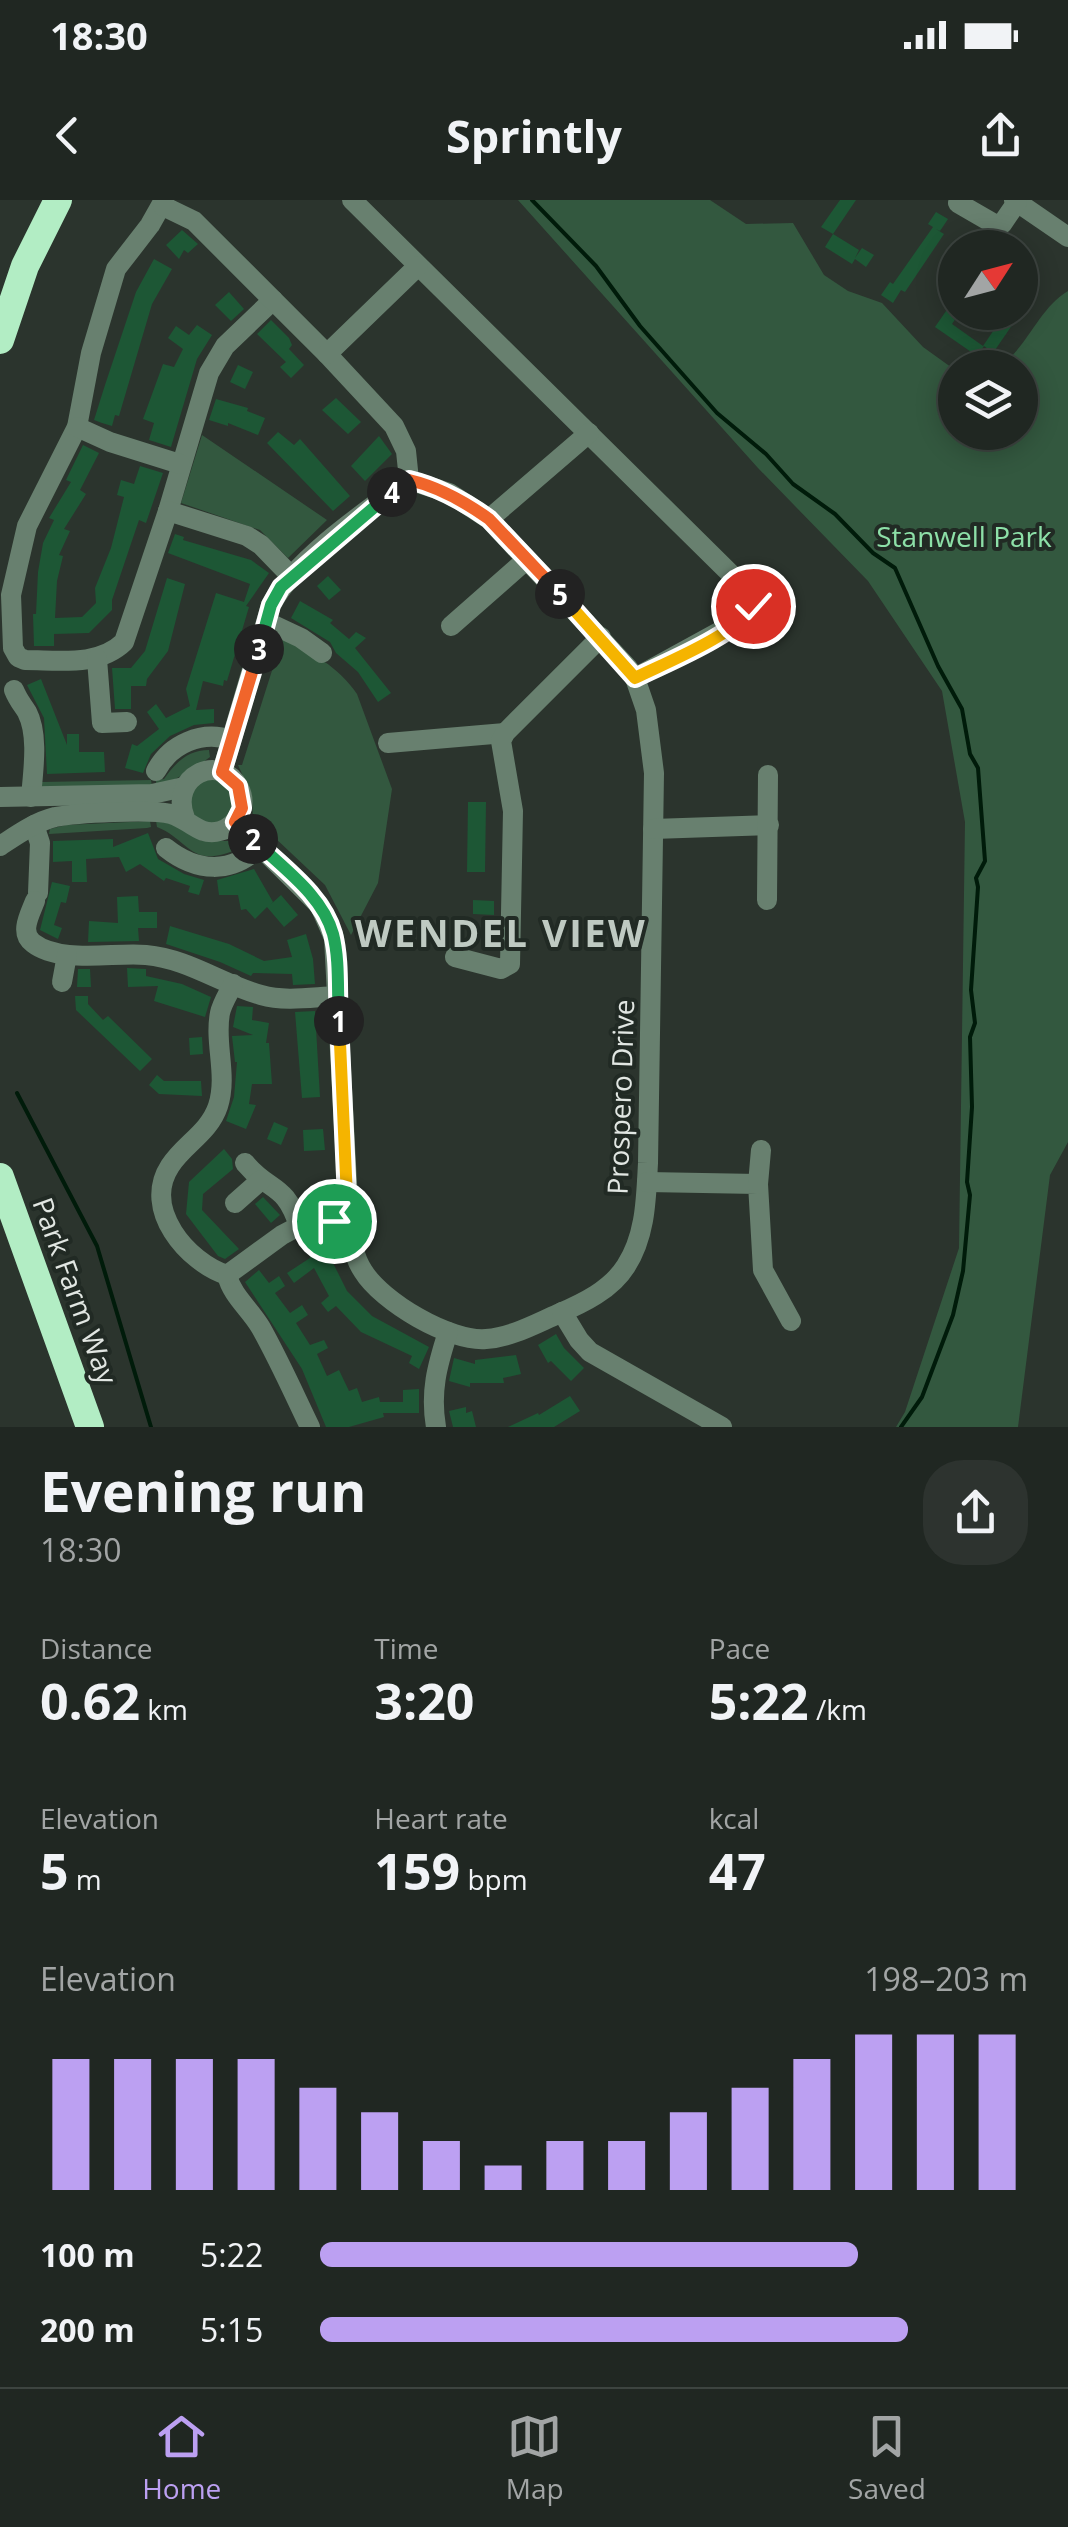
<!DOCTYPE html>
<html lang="en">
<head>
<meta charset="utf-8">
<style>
	:root { --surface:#202722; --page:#2d332f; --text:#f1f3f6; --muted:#a2a5a5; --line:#3d4440; --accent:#bca0f2 }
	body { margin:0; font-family:"Open Sans",sans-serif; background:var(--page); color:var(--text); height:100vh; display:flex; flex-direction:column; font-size:38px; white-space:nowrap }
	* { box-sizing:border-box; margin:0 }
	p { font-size:32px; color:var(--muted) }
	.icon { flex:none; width:55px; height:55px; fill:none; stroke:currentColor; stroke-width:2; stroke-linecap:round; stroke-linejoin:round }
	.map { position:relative; height:1227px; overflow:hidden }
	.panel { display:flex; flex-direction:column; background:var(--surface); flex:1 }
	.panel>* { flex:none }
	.needle { width:65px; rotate:54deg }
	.buttons { position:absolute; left:938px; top:30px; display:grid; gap:20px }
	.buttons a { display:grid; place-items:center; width:100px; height:100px; border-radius:50%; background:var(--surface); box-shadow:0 5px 25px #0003,0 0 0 2px var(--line); font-size:50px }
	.pin { position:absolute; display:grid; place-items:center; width:85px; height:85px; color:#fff; margin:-42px; border:5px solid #fff; border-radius:50%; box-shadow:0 2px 10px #0007 }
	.km { position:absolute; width:50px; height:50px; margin:-25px; border-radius:50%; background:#222; color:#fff; font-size:28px; line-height:50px; text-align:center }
	.round { display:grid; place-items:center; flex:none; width:105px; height:105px; border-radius:40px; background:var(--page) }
	.head { display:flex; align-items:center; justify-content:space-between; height:170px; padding:0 40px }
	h1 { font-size:55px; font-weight:700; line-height:75px }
	.stats { display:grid; grid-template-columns:repeat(3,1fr); gap:15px; height:170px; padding:10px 40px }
	.stats div { display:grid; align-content:center }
	.stats b { font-size:50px; font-weight:700 }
	.stats small { font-size:28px; font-weight:400 }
	.stats p { font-size:28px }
	.chart { height:280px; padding:20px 40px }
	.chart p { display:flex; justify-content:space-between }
	.chart svg { width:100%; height:180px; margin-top:10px; stroke:var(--accent); stroke-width:6 }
	ul { padding:0 40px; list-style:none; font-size:32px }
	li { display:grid; grid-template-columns:160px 120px 1fr; align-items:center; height:75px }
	li i { height:25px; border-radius:12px; background:var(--accent) }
	.status { display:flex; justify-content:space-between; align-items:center; height:70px; padding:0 50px; background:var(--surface); direction:ltr }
	.status svg { height:28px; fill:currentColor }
	header { display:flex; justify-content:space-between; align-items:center; height:130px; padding:0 40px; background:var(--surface); font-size:45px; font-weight:700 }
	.tabs { display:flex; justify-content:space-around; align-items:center; height:140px; border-top:2px solid var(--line); background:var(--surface); font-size:28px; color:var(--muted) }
	.tabs a { display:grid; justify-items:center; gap:5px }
	.tabs .current { color:var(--accent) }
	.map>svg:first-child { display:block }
	.green { fill:#33583f }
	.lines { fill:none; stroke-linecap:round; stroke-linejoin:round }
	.stream { stroke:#001b0a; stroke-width:4 }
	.building { fill:#1d5735 }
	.minor { stroke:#68806f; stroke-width:20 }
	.highway { stroke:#b2edc4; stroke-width:28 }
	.split-1-casing { stroke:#fff; stroke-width:20 }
	.split-2-casing { stroke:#fff; stroke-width:20 }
	.split-3-casing { stroke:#fff; stroke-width:20 }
	.split-4-casing { stroke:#fff; stroke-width:20 }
	.split-5-casing { stroke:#fff; stroke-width:20 }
	.split-6-casing { stroke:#fff; stroke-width:20 }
	.split-1 { stroke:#f5b400; stroke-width:12 }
	.split-2 { stroke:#22a559; stroke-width:12 }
	.split-3 { stroke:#f0652b; stroke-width:12 }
	.split-4 { stroke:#22a559; stroke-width:12 }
	.split-5 { stroke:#f0652b; stroke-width:12 }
	.split-6 { stroke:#f5b400; stroke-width:12 }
	.labels { text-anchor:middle; stroke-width:8; stroke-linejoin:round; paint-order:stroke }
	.park-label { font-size:28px; fill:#8de0a8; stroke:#212a24 }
	.street-label { font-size:28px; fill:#e1e6e2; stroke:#212a24 }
	.district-label { font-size:38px; font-weight:bold; letter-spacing:2.5px; fill:#bfcac2; stroke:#212a24 }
</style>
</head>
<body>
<div class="status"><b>18:30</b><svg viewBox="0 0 49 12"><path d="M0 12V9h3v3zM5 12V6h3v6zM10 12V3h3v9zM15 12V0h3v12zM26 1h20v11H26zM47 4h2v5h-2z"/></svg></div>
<header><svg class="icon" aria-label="back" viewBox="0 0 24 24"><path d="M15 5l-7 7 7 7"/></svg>Sprintly<svg class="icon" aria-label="share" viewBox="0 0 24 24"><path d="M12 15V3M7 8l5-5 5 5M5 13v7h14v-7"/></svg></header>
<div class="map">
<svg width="1068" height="1227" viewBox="0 0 1068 1227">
	<rect width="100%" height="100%" fill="#2b342d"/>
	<g class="green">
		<path d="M 518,0 L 710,0 L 746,24 L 793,23 L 824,75 L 848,91 L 882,103 L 923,147 L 955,170 L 955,232 L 1020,232 L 1020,168 L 999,167 C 1028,147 1038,109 1068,91 L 1068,942 L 1050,975 L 1018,1227 L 896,1227 L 905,1212 L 959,1048 L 965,622 L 942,491 L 868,381 L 758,268 Z"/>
		<polygon points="202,235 327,320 288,358 260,330 181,303"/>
		<path d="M 283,436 C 310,452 339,467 357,494 L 392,589 L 378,683 L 351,735 L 325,685 L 256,620 L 253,622 L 252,596 L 238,565 L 242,565 Z"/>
		<path d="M 209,550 L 210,557 C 193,570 177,580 156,586 L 156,580 L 164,579 C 176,562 188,550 209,550 Z"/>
		<polygon points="219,578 237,598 227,623 199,625 187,599 199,581"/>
		<polygon points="151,580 152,586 43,589 41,582"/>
		<polygon points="150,621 151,627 147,628 49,634 50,629 66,625"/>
		<path d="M 156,621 L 170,623 L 202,641 L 233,641 L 238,649 C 190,670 190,640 157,627 Z"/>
	</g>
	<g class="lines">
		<g class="stream">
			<polyline points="532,0 596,66 640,126 717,213 766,254 793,284 835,314 873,353 895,368 938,466 962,509 970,554 978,568 985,661 976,678 978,687 971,790 975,823 970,837 972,907 967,982 970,995 963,1071 953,1115 922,1197 901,1227"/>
			<polyline points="17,893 97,1046 151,1227"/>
		</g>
	</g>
	<g class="building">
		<polygon points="840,0 856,0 833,34 859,50 855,58 862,48 874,55 866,67 855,59 852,64 825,47 833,34 821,27"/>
		<polygon points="936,12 948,19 940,31 936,29 944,34 905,92 901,90 893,103 881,95 890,82 893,84 933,27 928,24"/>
		<polygon points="182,30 198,44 188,53 184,50 179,59 166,45"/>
		<polygon points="154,59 172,69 152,104 119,216 115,215 112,226 102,223 94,220 105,185 136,92"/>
		<polygon points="229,92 244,109 231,121 215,105"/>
		<polygon points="955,98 955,112 960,112 952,124 983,146 1006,112 1021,112 993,153 984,146 977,156 935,127"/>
		<polygon points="271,120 289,138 292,145 289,149 304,165 291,178 280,167 286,162 257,134"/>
		<polygon points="197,125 212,135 197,159 171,247 149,240 154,223 143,219 163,164 174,167 183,149 168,138 176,126 189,135"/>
		<polygon points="238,165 253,172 245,189 230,182"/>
		<polygon points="336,198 361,222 348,234 322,210"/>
		<polygon points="216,199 248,208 247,211 265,218 258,235 228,223 228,226 209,220"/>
		<polygon points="278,232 294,245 300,239 350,296 333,311 267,243"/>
		<polygon points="379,236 392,254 365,281 351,266"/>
		<polygon points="83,245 99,253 80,290 86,294 64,329 70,331 59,355 63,356 57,381 55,418 82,417 96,403 95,388 111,348 124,297 117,295 121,280 134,284 140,266 163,273 146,323 139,320 112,400 112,410 89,433 54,434 54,446 34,446 33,414 36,414 38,372 43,343 54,320 49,318 71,282 66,280"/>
		<polygon points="175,334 184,337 183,340 251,360 269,373 246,406 249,407 227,481 224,480 223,486 203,481 196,510 214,509 214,523 194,525 170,536 151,554 143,573 125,568 132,544 137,546 159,529 147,512 156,504 166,518 190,506 186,489 216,393 244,402 250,384 168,353"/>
		<polygon points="328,376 341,390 329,400 317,386"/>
		<polygon points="167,378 185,384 168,451 147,479 146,486 131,486 131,509 115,509 112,468 131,468 145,451"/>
		<polygon points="300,401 333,420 330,423 349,439 356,432 366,438 355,448 391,493 378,502 358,472 336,453 330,442 291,418"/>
		<polygon points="41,479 67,545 67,534 79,534 79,552 104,552 105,572 47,574 44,518 27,485"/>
		<polygon points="468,602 486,602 485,672 467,672"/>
		<polygon points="148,633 158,659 184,674 204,680 199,695 188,692 190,686 166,678 164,681 140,664 126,672 119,657 86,659 87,682 72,682 72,661 53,662 53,641 113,639 113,647"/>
		<polygon points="254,669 273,702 270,705 281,695 298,715 284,727 267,707 255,719 246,709 241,710 238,695 219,695 217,680"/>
		<polygon points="52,682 70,686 66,703 61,702 54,725 62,728 58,739 40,730"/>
		<polygon points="138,696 139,712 157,712 157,728 138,728 139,741 88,742 89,721 118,723 117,697"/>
		<polygon points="473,700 494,701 494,715 473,714"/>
		<polygon points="170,726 229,744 264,761 292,757 287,740 306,734 313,759 315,784 293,785 292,774 253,773 251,776 220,762 166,744"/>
		<polygon points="127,768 146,769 146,776 182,784 211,797 205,817 154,801 158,786 128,787"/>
		<polygon points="78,769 90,769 91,787 77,787"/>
		<polygon points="75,796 88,796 88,804 103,820 108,816 152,859 140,871 76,810"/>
		<polygon points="237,806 253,807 252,820 269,823 266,843 269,843 272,884 252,884 249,904 256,905 246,929 226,921 234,897 237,862 235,862 232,836 253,835 233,827"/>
		<polygon points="315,811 320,897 302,898 295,812"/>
		<polygon points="202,837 203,854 190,855 189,838"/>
		<polygon points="157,875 164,881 201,881 202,896 159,894 149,885"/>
		<polygon points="274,922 288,928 281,945 267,939"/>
		<polygon points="323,929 325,950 304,951 303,930"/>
		<polygon points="224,949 232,959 233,969 203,994 202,1010 239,1049 225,1059 218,1056 186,1014 189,982"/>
		<polygon points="263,997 280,1015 271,1023 255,1004"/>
		<polygon points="328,1036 331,1049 326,1050 336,1050 330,1057 347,1091 372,1116 429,1147 419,1169 409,1163 412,1156 361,1132 336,1106 328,1112 321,1103 329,1096 314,1068 294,1083 287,1073 310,1058 308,1039"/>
		<polygon points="259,1070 269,1083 279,1076 285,1086 275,1093 290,1113 302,1105 308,1115 296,1123 310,1145 324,1140 328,1148 317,1154 327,1176 339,1170 349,1191 357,1188 362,1202 379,1197 380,1202 403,1202 403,1190 419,1189 419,1213 383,1213 384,1217 349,1227 326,1227 302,1169 245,1082"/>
		<polygon points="556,1134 564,1148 584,1168 571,1181 551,1161 548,1163 538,1145"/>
		<polygon points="516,1155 521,1174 503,1178 504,1183 470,1183 470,1187 449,1181 454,1158 475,1164 475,1160"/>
		<polygon points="570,1196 580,1211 554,1227 508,1227 538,1213 539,1215"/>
		<polygon points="466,1207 466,1213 472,1211 476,1227 453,1227 449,1211"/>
	</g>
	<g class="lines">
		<g class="minor">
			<path d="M 164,0 L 150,25 L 116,69 L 91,153 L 77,227 L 27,326 L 11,395 L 13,448 L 18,457 L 25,460 C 59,460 98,467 124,442 L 168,311 L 209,173 L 225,146 L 273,100"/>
			<polyline points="352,0 751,394 753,406 748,416 635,478"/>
			<polyline points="1014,0 1068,37"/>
			<polyline points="958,3 996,25 1002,24 1017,2"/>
			<polyline points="163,6 194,21 327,154 394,226 406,251 409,280"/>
			<polyline points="327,154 418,66"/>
			<polyline points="77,227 110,242 180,264"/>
			<polyline points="168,311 247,336 261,345 291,376"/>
			<polyline points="489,319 589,233"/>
			<polyline points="267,422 301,438 322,453"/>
			<polyline points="451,426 526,360"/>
			<polyline points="97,459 102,523 127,522"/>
			<path d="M 14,490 C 18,500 22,504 27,512 C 39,535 33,572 31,597"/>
			<polyline points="388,543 505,533"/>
			<path d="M 156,571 C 170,544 202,530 231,540"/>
			<path d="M 222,572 L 271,405 C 295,359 366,311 409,280 L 449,293 L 489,319 L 627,467 L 635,478 L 646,510 L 654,573 L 648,963 C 646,998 646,1035 626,1066 C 611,1090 583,1103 558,1114 C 535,1124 512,1137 486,1139 C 450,1142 382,1102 363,1071 C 353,1056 351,1038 349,1020 L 334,738 L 320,706 L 235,622"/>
			<polyline points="0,597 152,594 184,587"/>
			<polyline points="34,625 40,643 38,693"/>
			<polyline points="653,629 769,625"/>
			<path d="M 0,646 C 17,635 35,622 55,617 C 76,613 151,609 171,614 C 189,619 199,637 220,631 C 238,626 248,605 239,588 C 221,551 168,576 185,618"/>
			<path d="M 166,648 C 196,672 232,675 260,646"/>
			<polyline points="767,700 768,575"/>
			<path d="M 35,701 C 30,714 19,733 33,743 C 60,764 114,752 146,755 C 189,759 221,784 261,795 C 286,802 312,797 337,796"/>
			<polyline points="455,757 501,769 510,764 513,611 501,541 505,533 601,437"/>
			<polyline points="62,782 67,755"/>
			<path d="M 245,963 C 270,993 285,982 299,1026"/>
			<polyline points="647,982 758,984 763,1070 791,1121"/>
			<polyline points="758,984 761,950"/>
			<polyline points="235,1003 261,980"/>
			<path d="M 227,1075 C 187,1062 142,1009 170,966 C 184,944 209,933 218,906 C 228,875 214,843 220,813 C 222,803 229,793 233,784"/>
			<path d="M 227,1075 C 232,1096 250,1109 261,1128 C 279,1160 294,1194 310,1227"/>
			<polyline points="227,1075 282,1035 299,1026 349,1020"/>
			<polyline points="562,1112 579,1140 590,1152 722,1227"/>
			<path d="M 436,1227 C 430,1192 437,1166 448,1132"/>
		</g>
		<g class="highway">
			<polyline points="0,140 25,66 58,0"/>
			<polyline points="0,977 90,1227"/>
		</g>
	</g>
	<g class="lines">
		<defs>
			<polyline id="split-1" points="334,1021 348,1020 339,821"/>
			<path id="split-2" d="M 253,639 C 281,667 322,694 333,734 C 340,761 337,793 339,821"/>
			<polyline id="split-3" points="253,639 235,622 242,608 238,586 222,572 259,449"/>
			<polyline id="split-4" points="259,449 271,405 281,387 392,292"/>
			<path id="split-5" d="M 392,292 L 409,280 C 439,287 464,301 489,319 L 560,394"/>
			<path id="split-6" d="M 560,394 L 635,478 C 665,463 738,434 753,406"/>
		</defs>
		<use href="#split-1" class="split-1-casing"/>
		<use href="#split-2" class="split-2-casing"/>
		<use href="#split-3" class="split-3-casing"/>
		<use href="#split-4" class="split-4-casing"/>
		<use href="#split-5" class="split-5-casing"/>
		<use href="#split-6" class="split-6-casing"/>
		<use href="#split-1" class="split-1"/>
		<use href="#split-2" class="split-2"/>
		<use href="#split-3" class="split-3"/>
		<use href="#split-4" class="split-4"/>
		<use href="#split-5" class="split-5"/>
		<use href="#split-6" class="split-6"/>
	</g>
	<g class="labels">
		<g class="park-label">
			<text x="964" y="347">Stanwell Park</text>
		</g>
		<g class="street-label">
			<text transform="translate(621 897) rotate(-88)" y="10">Prospero Drive</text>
			<text transform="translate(75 1091) rotate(70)" y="10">Park Farm Way</text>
		</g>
		<g class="district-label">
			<text x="501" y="747">WENDEL VIEW</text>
		</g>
	</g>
</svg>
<div class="buttons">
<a><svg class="needle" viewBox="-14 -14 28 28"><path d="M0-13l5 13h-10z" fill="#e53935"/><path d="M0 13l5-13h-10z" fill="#a2a5a5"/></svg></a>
<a><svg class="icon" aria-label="layers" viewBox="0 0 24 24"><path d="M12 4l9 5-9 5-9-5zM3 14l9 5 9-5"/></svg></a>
</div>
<div class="pin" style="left:334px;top:1021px;background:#1e9e55"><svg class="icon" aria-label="arrive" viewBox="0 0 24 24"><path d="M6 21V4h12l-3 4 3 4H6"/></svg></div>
<div class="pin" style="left:753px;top:406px;background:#d93025"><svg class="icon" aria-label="check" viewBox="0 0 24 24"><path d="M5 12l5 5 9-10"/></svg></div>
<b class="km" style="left:339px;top:821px">1</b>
<b class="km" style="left:253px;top:639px">2</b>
<b class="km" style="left:259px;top:449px">3</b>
<b class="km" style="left:392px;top:292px">4</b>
<b class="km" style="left:560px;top:394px">5</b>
</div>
<section class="panel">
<div class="head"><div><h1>Evening run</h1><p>18:30</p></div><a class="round"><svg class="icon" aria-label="share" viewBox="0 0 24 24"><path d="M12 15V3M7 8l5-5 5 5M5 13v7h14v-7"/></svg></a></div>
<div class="stats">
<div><p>Distance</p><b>0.62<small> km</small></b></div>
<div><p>Time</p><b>3:20</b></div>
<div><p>Pace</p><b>5:22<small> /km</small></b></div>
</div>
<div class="stats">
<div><p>Elevation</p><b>5<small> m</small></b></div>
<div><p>Heart rate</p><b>159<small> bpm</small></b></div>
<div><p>kcal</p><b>47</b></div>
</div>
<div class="chart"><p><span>Elevation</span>198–203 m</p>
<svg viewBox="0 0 160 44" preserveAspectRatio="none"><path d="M5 44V12M15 44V12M25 44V12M35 44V12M45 44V19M55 44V25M65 44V32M75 44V38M85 44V32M95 44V32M105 44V25M115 44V19M125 44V12M135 44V6M145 44V6M155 44V6"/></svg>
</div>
<ul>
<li><b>100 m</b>5:22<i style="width:76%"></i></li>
<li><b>200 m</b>5:15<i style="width:83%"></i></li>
</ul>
</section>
<nav class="tabs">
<a class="current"><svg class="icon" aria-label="home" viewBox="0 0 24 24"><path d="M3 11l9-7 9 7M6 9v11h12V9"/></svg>Home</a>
<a><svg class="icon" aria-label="map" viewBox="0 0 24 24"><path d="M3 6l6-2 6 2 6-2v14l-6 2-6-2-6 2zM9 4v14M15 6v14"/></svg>Map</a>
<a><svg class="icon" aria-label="saved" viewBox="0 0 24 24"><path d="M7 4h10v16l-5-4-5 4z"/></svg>Saved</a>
</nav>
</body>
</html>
